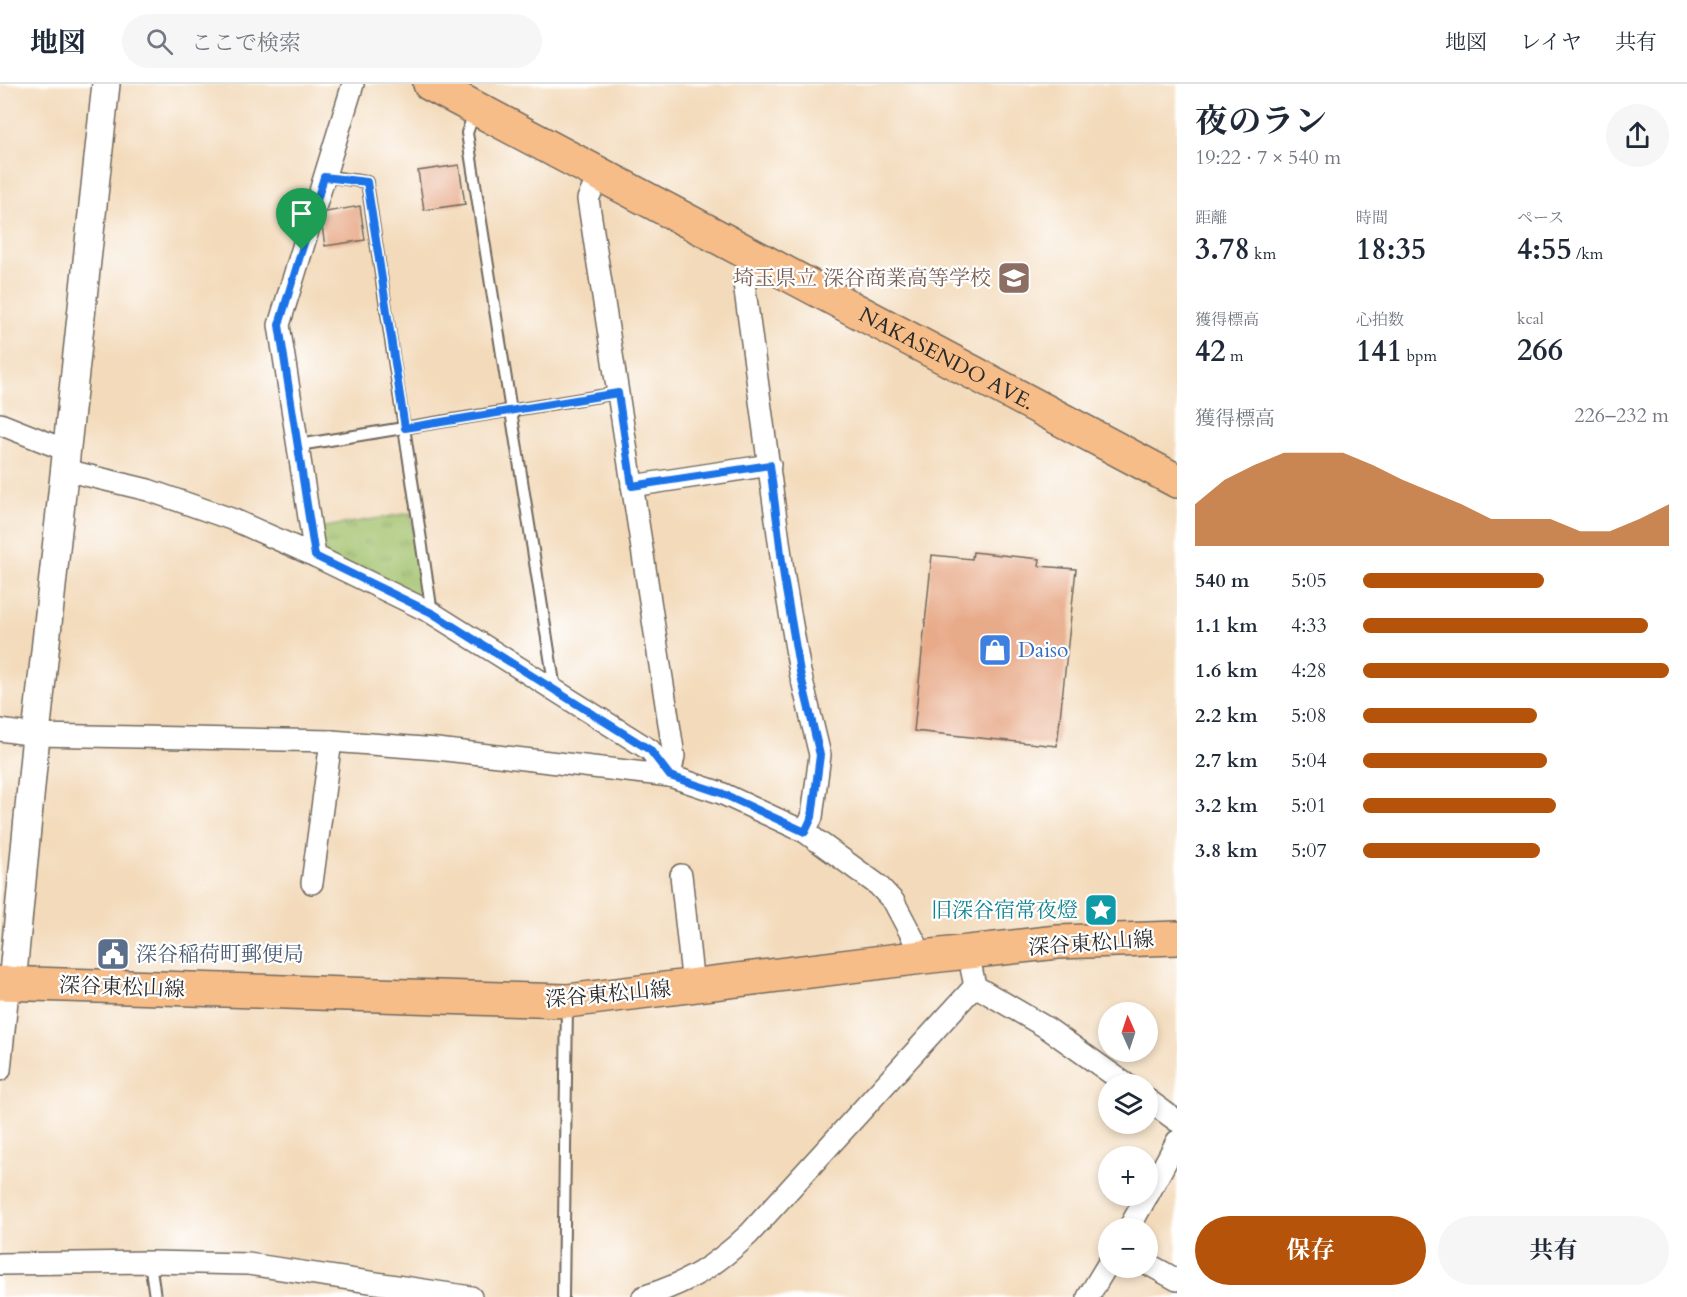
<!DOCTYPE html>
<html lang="ja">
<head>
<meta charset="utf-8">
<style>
	:root { --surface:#fff; --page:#f6f6f7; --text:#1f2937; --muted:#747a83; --line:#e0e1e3; --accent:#b45309 }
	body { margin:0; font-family:Cardo,"Noto Serif JP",serif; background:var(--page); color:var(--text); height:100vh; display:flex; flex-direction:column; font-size:22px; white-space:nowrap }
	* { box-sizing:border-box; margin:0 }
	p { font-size:20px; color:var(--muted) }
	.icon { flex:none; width:33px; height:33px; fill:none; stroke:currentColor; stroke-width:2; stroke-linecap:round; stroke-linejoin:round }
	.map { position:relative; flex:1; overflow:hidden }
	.side { display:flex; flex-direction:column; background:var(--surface); width:510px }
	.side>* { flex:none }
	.needle { width:39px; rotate:357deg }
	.tools { position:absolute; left:1098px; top:918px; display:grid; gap:12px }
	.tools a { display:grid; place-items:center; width:60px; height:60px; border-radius:50%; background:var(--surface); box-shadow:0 3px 9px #0003; font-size:30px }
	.pin { position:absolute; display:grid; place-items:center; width:51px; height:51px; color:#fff; margin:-62px -26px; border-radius:50% 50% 50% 0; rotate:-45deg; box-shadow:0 0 6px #0007 }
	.pin .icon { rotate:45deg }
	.round { display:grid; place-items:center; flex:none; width:63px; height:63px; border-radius:32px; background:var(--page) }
	.head { display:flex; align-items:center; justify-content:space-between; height:102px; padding:0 18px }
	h1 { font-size:33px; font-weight:700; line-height:45px }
	.figures { display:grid; grid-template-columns:repeat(3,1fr); gap:9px; height:102px; padding:6px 18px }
	.figures div { display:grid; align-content:center }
	.figures b { font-size:30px; font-weight:700 }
	.figures small { font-size:16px; font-weight:400 }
	.figures p { font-size:16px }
	.chart { height:168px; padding:12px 18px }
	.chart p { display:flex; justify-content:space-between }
	.chart svg { width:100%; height:108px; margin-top:6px; fill:var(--accent); opacity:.7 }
	.primary-button { display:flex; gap:12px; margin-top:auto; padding:12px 18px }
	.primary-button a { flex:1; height:69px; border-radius:36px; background:var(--accent); color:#fff; font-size:24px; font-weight:700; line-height:69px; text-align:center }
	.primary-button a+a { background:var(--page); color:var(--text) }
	ul { padding:0 18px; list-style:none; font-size:20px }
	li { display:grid; grid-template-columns:96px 72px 1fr; align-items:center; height:45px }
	li i { height:15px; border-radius:8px; background:var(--accent) }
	header { display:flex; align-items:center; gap:36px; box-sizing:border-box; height:84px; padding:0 30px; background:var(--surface); border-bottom:2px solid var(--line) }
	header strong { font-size:28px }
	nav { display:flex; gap:33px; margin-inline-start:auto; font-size:21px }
	.search { width:420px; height:54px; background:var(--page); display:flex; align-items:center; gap:15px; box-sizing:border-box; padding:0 21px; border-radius:33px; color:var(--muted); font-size:22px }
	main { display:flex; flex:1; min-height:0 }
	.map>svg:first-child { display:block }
	.park { fill:url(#park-tufts); stroke:#65754a; stroke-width:1.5 }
	.building { fill:#e8ab8a }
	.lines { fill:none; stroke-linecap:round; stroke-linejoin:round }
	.service-casing { stroke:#71685d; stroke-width:14 }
	.minor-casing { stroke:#71685d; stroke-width:24 }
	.tertiary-casing { stroke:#71685d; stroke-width:30 }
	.primary-casing { stroke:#71685d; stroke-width:36 }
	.trunk-casing { stroke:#71685d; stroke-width:36 }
	.service { stroke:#fff; stroke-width:10 }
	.minor { stroke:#fff; stroke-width:21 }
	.tertiary { stroke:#fff; stroke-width:27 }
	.primary { stroke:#f7bd88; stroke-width:33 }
	.trunk { stroke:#f7bd88; stroke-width:33 }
	.route-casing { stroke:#fff; stroke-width:12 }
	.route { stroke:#1a73e8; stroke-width:8 }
	.labels { text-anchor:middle; stroke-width:4.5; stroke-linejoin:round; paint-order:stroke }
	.education-label { font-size:21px; fill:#785e54; stroke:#fff; text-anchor:end }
	.street-label { font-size:21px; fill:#2b2b2b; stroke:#fff }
	.shop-label { font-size:21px; fill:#366cbe; stroke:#fff; text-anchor:start }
	.culture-label { font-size:21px; fill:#0d838f; stroke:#fff; text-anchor:end }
	.service-label { font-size:21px; fill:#4e5e75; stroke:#fff; text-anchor:start }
</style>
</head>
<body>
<header>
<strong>地図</strong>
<div class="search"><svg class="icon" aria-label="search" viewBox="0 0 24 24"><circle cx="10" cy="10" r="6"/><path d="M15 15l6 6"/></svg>ここで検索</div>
<nav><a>地図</a><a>レイヤ</a><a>共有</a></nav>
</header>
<main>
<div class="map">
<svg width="1177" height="1213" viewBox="0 0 1177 1213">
	<defs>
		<pattern id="park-tufts" width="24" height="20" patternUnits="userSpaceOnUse" patternTransform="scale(1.5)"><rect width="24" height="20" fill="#9fbf68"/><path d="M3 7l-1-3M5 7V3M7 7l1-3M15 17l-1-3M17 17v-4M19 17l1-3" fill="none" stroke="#829b56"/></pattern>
	</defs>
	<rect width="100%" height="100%" fill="#fff"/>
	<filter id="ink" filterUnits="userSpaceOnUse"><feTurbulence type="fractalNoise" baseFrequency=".0167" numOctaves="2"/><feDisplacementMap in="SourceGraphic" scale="12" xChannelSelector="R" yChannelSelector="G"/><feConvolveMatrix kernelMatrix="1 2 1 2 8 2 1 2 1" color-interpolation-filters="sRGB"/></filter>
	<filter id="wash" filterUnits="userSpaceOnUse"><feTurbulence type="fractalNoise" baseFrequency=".008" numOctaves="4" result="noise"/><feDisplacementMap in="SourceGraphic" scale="24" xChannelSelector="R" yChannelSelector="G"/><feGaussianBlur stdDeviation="1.35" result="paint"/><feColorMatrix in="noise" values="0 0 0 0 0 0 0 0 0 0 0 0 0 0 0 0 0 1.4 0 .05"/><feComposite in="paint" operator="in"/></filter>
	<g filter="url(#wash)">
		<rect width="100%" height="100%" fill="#f3daba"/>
		<polygon class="park" points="411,429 423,508 415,514 327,473 318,444"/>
		<g id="blocks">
			<g class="building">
				<polygon points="459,81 465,120 424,126 418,87"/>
				<polygon points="360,122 365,156 325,162 320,129"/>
				<polygon points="973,468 1040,475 1039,482 1076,485 1057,662 914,647 932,471 972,475"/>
			</g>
		</g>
	</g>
	<g filter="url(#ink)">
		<use href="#blocks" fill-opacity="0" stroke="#71685d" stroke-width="1.5"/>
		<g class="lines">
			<defs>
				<g id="service">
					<polyline points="474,29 467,49 555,605"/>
					<polyline points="324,92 367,98 432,529"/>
					<polyline points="299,361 618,309"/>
					<polyline points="150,1178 155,1213"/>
					<polyline points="563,1213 567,920"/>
				</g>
				<g id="minor">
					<polyline points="599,91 588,115 674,672 670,692"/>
					<polyline points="758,175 744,199 784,494 800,588 820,671 812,733 805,748"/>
					<polyline points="0,340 68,367"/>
					<polyline points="65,386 148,406 234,436 315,472 432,529 650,666 670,692"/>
					<polyline points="632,402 770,381"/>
					<polyline points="315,472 279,241 353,0"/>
					<polyline points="0,646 36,651 331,657 437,665 670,692 721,709 805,748 878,801 894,818 923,873"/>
					<polyline points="681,791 693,902"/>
					<polyline points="312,799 331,657"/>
					<polyline points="968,869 975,902 1047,944 1126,1000"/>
					<polyline points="0,986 7,916 12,900"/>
					<polyline points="1148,1016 1177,1037"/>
					<polyline points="1148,1111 1177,1057"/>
					<polyline points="1129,1144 1147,1112"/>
					<polyline points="0,1180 150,1178 248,1180 471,1213"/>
					<polyline points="1148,1180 1177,1196"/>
					<path d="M 643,1213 C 689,1198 714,1183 749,1150 L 975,902"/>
					<polyline points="1088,1213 1108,1180"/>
				</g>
				<polyline id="tertiary" points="12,900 36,651 106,0"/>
				<polyline id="primary" points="0,899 567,917 923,873 1058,858 1177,854"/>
				<g id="trunk">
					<path id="s1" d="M 430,0 L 1177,397"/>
				</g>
			</defs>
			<use href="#service" class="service-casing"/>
			<use href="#minor" class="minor-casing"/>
			<use href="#tertiary" class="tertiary-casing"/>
			<use href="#primary" class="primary-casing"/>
			<use href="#trunk" class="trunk-casing"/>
			<use href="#service" class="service"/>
			<use href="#minor" class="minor"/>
			<use href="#tertiary" class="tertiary"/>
			<use href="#primary" class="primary"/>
			<use href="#trunk" class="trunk"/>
		</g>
	</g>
	<g class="lines" filter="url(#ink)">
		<defs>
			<polygon id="route" points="324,93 367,98 405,344 618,309 632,402 770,381 784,494 800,588 820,671 812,733 805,748 721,709 670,692 650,666 432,529 315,472 279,241"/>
		</defs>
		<use href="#route" class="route-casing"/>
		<use href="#route" class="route"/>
	</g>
	<defs>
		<symbol id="school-square" viewBox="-11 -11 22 22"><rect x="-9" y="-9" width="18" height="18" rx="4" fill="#8d6e63" stroke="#fff"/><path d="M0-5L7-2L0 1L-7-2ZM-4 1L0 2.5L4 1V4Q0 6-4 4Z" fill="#fff"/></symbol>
		<symbol id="shop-square" viewBox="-11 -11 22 22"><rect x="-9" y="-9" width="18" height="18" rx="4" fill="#3f7fe0" stroke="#fff"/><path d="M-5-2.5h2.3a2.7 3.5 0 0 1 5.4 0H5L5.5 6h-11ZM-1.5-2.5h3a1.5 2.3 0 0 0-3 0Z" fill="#fff"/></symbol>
		<symbol id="sight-square" viewBox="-11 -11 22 22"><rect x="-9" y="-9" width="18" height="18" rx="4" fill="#0f9aa8" stroke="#fff"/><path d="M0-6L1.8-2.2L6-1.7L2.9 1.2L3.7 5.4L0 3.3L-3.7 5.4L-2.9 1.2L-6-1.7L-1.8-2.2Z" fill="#fff"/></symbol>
		<symbol id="civic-square" viewBox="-11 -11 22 22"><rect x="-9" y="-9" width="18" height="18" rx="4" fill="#5c6f8a" stroke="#fff"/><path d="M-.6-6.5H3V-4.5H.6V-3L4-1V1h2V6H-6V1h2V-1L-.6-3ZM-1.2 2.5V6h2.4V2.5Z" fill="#fff"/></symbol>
	</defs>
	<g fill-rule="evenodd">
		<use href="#school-square" x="995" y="175" width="38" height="38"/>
		<use href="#shop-square" x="976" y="547" width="38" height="38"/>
		<use href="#sight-square" x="1082" y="807" width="38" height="38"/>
		<use href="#civic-square" x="94" y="851" width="38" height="38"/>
	</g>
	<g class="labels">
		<g class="education-label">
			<text x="991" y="201">埼玉県立 深谷商業高等学校</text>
		</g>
		<g class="street-label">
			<text dy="7" stroke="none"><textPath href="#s1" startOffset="585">NAKASENDO AVE.</textPath></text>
			<text transform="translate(1091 859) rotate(-4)" y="7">深谷東松山線</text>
			<text transform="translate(122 903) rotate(2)" y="7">深谷東松山線</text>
			<text transform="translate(608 910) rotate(-5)" y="7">深谷東松山線</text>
		</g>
		<g class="shop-label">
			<text x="1018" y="573">Daiso</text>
		</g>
		<g class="culture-label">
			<text x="1078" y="833">旧深谷宿常夜燈</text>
		</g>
		<g class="service-label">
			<text x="136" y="877">深谷稲荷町郵便局</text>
		</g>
	</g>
</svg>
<div class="tools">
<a><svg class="needle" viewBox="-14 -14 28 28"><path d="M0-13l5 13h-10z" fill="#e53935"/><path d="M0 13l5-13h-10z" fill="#747a83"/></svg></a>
<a><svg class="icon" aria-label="layers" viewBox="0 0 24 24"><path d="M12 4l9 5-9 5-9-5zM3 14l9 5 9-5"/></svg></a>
<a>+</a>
<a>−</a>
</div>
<div class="pin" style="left:302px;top:166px;background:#1e9e55"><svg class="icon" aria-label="arrive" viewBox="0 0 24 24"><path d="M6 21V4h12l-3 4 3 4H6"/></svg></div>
</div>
<section class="side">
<div class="head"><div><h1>夜のラン</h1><p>19:22 · 7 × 540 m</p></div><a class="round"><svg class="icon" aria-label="share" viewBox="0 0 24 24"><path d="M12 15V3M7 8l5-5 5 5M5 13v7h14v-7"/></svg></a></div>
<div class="figures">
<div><p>距離</p><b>3.78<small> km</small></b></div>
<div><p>時間</p><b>18:35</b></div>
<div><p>ペース</p><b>4:55<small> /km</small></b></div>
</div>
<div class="figures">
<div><p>獲得標高</p><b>42<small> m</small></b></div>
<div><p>心拍数</p><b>141<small> bpm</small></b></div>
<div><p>kcal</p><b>266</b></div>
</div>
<div class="chart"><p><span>獲得標高</span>226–232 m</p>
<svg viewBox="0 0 160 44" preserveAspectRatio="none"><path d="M0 44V27L10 17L20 11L30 6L40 6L50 6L60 11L70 17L80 22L90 27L100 33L110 33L120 33L130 38L140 38L150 33L160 27V44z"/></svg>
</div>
<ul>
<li><b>540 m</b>5:05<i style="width:59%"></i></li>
<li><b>1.1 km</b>4:33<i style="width:93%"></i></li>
<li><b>1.6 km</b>4:28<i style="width:100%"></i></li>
<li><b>2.2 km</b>5:08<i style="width:57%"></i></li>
<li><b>2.7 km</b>5:04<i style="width:60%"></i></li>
<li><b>3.2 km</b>5:01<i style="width:63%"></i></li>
<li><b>3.8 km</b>5:07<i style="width:58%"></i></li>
</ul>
<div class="primary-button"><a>保存</a><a>共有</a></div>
</section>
</main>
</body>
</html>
